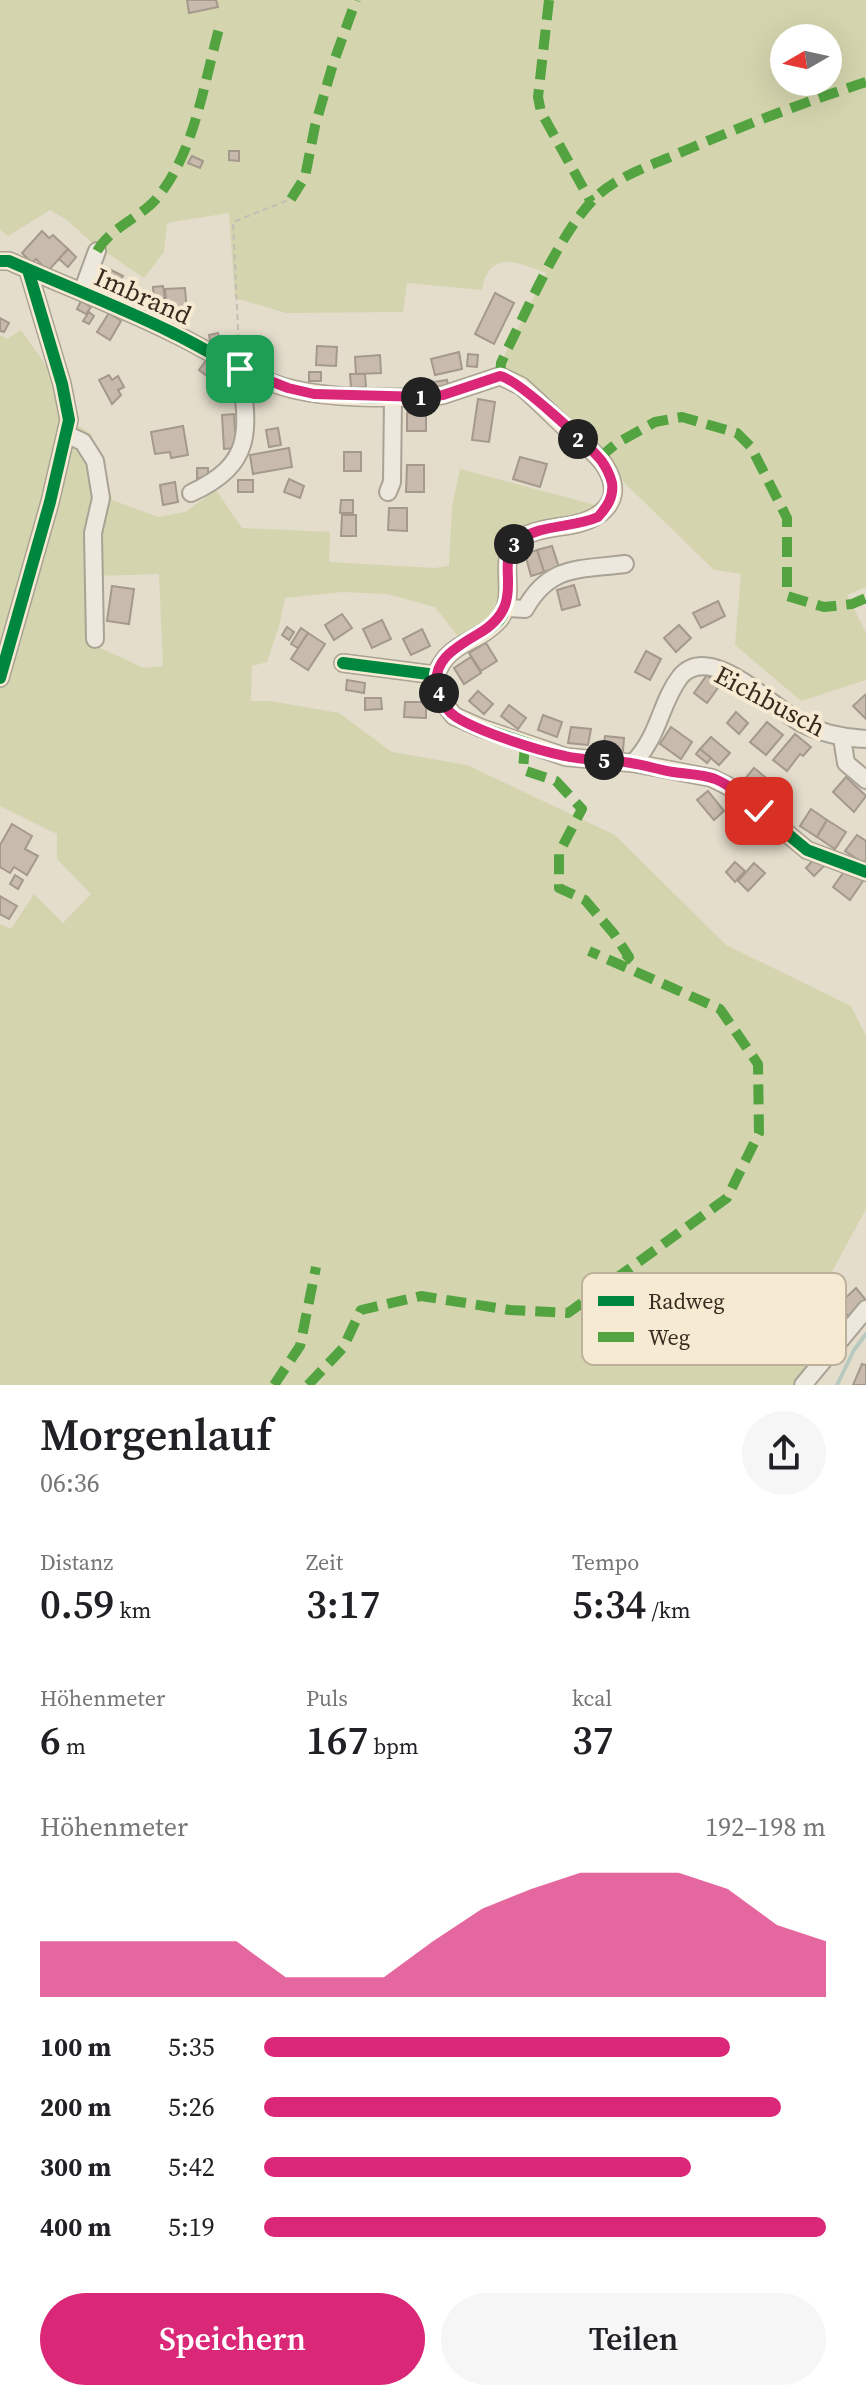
<!DOCTYPE html>
<html lang="de">
<head>
<meta charset="utf-8">
<style>
	:root { --surface:#fff; --page:#f6f6f6; --text:#202124; --muted:#757577; --accent:#db2777 }
	body { margin:0; font-family:"Source Serif 4",serif; background:var(--page); color:var(--text); height:100vh; display:flex; flex-direction:column; font-size:30px; white-space:nowrap }
	* { box-sizing:border-box; margin:0 }
	p { font-size:26px; color:var(--muted) }
	.icon { flex:none; width:44px; height:44px; fill:none; stroke:currentColor; stroke-width:2; stroke-linecap:round; stroke-linejoin:round }
	.map { position:relative; height:1385px; overflow:hidden }
	.side { display:flex; flex-direction:column; background:var(--surface); flex:1 }
	.side>* { flex:none }
	.needle { width:52px; rotate:261deg }
	.fabs { position:absolute; left:770px; top:24px; display:grid; gap:16px }
	.fabs a { display:grid; place-items:center; width:72px; height:72px; border-radius:50%; background:var(--surface); box-shadow:0 8px 32px #0002; font-size:40px }
	.pin { position:absolute; display:grid; place-items:center; width:68px; height:68px; color:#fff; margin:-34px; border-radius:16px; box-shadow:0 4px 12px #0006 }
	.km { position:absolute; width:40px; height:40px; margin:-20px; border-radius:50%; background:#222; color:#fff; font-size:22px; line-height:40px; text-align:center }
	.round { display:grid; place-items:center; flex:none; width:84px; height:84px; border-radius:42px; background:var(--page) }
	.summary { display:flex; align-items:center; justify-content:space-between; height:136px; padding:0 40px }
	h1 { font-size:44px; font-weight:600; line-height:60px }
	.figures { display:grid; grid-template-columns:repeat(3,1fr); gap:12px; height:136px; padding:8px 40px }
	.figures div { display:grid; align-content:center }
	.figures b { font-size:40px; font-weight:600 }
	.figures small { font-size:22px; font-weight:400 }
	.figures p { font-size:22px }
	.chart { height:224px; padding:16px 40px }
	.chart p { display:flex; justify-content:space-between }
	.chart svg { width:100%; height:144px; margin-top:8px; fill:var(--accent); opacity:.7 }
	.cta { display:flex; gap:16px; margin-top:auto; padding:16px 40px }
	.cta a { flex:1; height:92px; border-radius:48px; background:var(--accent); color:#fff; font-size:32px; font-weight:600; line-height:92px; text-align:center }
	.cta a+a { background:var(--page); color:var(--text) }
	ul { padding:0 40px; list-style:none; font-size:26px }
	li { display:grid; grid-template-columns:128px 96px 1fr; align-items:center; height:60px }
	li i { height:20px; border-radius:10px; background:var(--accent) }
	.map>svg:first-child { display:block }
	.green { fill:#d4d4ae; fill-rule:evenodd }
	.lines { fill:none; stroke-linecap:round; stroke-linejoin:round }
	.stream { stroke:#b8c9bf; stroke-width:4 }
	.building { fill:#c8bbad; stroke:#a4998c; stroke-width:2 }
	.minor-casing { stroke:#a9a295; stroke-width:20 }
	.path { stroke:#c5beb5; stroke-width:2; stroke-dasharray:6 4; stroke-linecap:butt }
	.minor { stroke:#ece8de; stroke-width:16 }
	.quiet { stroke:#53a441; stroke-width:10; stroke-dasharray:20 10; stroke-linecap:butt }
	.cycleway-casing { stroke:#f6ebd2; stroke-width:17 }
	.cycleway { stroke:#00873e; stroke-width:12 }
	.route-casing { stroke:#fff; stroke-width:16 }
	.route { stroke:#db2777; stroke-width:10 }
	.labels { text-anchor:middle; stroke-width:8; stroke-linejoin:round; paint-order:stroke }
	.street-label { font-size:26px; fill:#382a1e; stroke:#f6ebd2 }
	.key { fill:#f6ebd2; stroke:#bdb19c; stroke-width:2 }
	.key-label { font-size:22px; fill:#382a1e }
</style>
</head>
<body>
<div class="map">
<svg width="866" height="1385" viewBox="0 0 866 1385">
	<rect width="100%" height="100%" fill="#e4ddcc"/>
	<g class="green">
		<path d="M 0,0 L 866,0 L 866,587 L 847,595 L 866,633 L 866,680 L 801,701 L 735,645 L 741,574 L 714,570 L 599,458 L 500,376 L 501,363 L 507,350 L 546,273 C 517,262 489,249 482,290 L 407,283 L 403,312 L 286,313 L 235,298 L 229,213 L 167,223 L 164,252 L 144,278 L 91,242 L 67,220 L 50,210 L 8,236 L 0,230 ZM 784,38 L 828,38 L 828,82 L 784,82 Z"/>
		<path d="M 21,330 L 48,368 L 69,420 L 91,434 L 106,473 L 112,500 L 158,517 L 185,512 L 216,490 L 242,528 L 330,532 L 329,562 L 434,568 L 449,566 L 452,506 L 460,469 L 606,508 L 514,543 L 506,608 L 463,643 L 435,607 L 387,594 L 343,592 L 285,598 L 280,623 L 267,662 L 252,666 L 251,701 L 270,701 L 339,713 L 392,752 L 467,765 L 615,835 L 726,945 L 851,1006 L 866,1036 L 866,1209 L 810,1312 L 837,1345 L 803,1385 L 0,1385 L 0,924 L 11,929 L 34,894 L 63,923 L 91,894 L 57,859 L 57,834 L 0,806 L 0,335 L 7,339 ZM 159,574 L 163,666 L 144,668 L 85,641 L 96,576 Z"/>
	</g>
	<g class="lines">
		<polyline class="stream" points="837,1385 854,1350 866,1334"/>
	</g>
	<g class="building">
		<polygon points="187,0 216,0 218,7 189,13"/>
		<polygon points="229,151 239,151 239,161 229,160"/>
		<polygon points="192,156 203,161 200,168 188,163"/>
		<polygon points="42,231 49,238 53,235 68,249 48,271 36,259 32,263 22,253"/>
		<polygon points="68,249 76,257 68,267 59,259"/>
		<polygon points="107,268 123,276 114,294 98,286"/>
		<polygon points="163,286 165,298 154,299 153,287"/>
		<polygon points="185,288 187,313 167,314 165,289"/>
		<polygon points="495,293 514,303 494,344 475,334"/>
		<polygon points="81,301 91,307 86,314 77,309"/>
		<polygon points="89,312 94,316 89,324 83,321"/>
		<polygon points="109,313 121,321 110,340 97,332"/>
		<polygon points="0,318 9,323 4,332 0,331"/>
		<polygon points="218,333 220,343 211,345 209,335"/>
		<polygon points="317,346 337,347 336,366 316,365"/>
		<polygon points="459,352 462,369 435,375 431,359"/>
		<polygon points="252,354 261,357 256,370 247,367"/>
		<polygon points="468,354 478,355 477,367 467,366"/>
		<polygon points="380,355 381,373 356,374 355,357"/>
		<polygon points="208,358 219,366 210,378 199,370"/>
		<polygon points="219,366 231,375 222,387 210,378"/>
		<rect x="309" y="372" width="12" height="9"/>
		<polygon points="350,374 365,374 366,387 351,388"/>
		<polygon points="109,375 112,380 118,376 124,387 118,390 121,395 112,404 99,380"/>
		<polygon points="447,380 449,390 429,393 427,383"/>
		<polygon points="478,399 495,402 489,442 472,440"/>
		<rect x="407" y="413" width="19" height="18"/>
		<polygon points="234,414 236,448 224,449 222,415"/>
		<polygon points="183,426 188,455 171,458 170,452 155,454 151,432"/>
		<polygon points="278,428 281,445 269,447 266,430"/>
		<polygon points="289,448 292,467 253,474 250,455"/>
		<rect x="344" y="452" width="17" height="19"/>
		<polygon points="520,457 547,464 540,487 513,479"/>
		<polygon points="407,465 424,465 424,492 406,492"/>
		<rect x="197" y="468" width="11" height="10"/>
		<polygon points="289,479 304,486 300,498 284,492"/>
		<rect x="238" y="480" width="15" height="12"/>
		<polygon points="175,482 178,502 163,505 160,485"/>
		<polygon points="341,500 353,500 353,513 340,513"/>
		<polygon points="389,508 407,508 407,531 388,530"/>
		<polygon points="342,515 356,515 356,536 341,536"/>
		<polygon points="552,546 559,567 544,572 537,550"/>
		<polygon points="537,550 544,572 531,576 525,554"/>
		<polygon points="574,585 580,605 562,610 557,590"/>
		<polygon points="112,586 134,589 129,624 107,621"/>
		<polygon points="718,601 725,616 701,628 693,613"/>
		<polygon points="342,614 352,628 334,640 325,625"/>
		<polygon points="382,620 391,639 372,648 363,629"/>
		<polygon points="679,625 691,638 676,652 664,638"/>
		<polygon points="287,627 294,632 289,640 282,635"/>
		<polygon points="301,628 308,633 298,648 291,644"/>
		<polygon points="422,629 430,646 411,655 403,639"/>
		<polygon points="308,633 325,644 308,670 291,659"/>
		<polygon points="486,643 497,661 481,671 469,653"/>
		<polygon points="646,651 661,659 650,680 635,672"/>
		<polygon points="471,657 481,673 464,684 454,668"/>
		<polygon points="707,675 720,685 707,703 694,693"/>
		<polygon points="347,680 365,683 364,693 346,690"/>
		<polygon points="478,691 493,704 484,714 469,701"/>
		<polygon points="866,694 866,719 853,706"/>
		<polygon points="365,698 381,698 382,709 365,710"/>
		<polygon points="405,702 426,702 426,718 404,717"/>
		<polygon points="509,705 526,718 518,729 501,716"/>
		<polygon points="736,712 748,723 739,734 727,723"/>
		<polygon points="543,715 562,722 557,737 538,730"/>
		<polygon points="767,722 783,735 766,755 750,742"/>
		<polygon points="571,727 591,729 588,745 568,743"/>
		<polygon points="671,727 692,742 681,759 660,744"/>
		<polygon points="795,734 811,747 803,756 800,754 787,771 773,760"/>
		<polygon points="605,736 624,738 623,751 603,749"/>
		<polygon points="711,737 730,753 719,765 700,749"/>
		<polygon points="700,749 711,758 707,763 696,754"/>
		<polygon points="754,768 775,785 760,803 739,786"/>
		<polygon points="846,777 866,796 854,812 833,792"/>
		<polygon points="708,791 724,811 714,820 697,800"/>
		<polygon points="811,809 827,820 817,837 800,826"/>
		<polygon points="827,820 846,832 835,849 817,837"/>
		<polygon points="12,824 32,836 25,849 38,856 27,875 14,867 10,873 0,867 0,845"/>
		<polygon points="857,835 866,841 866,865 845,851"/>
		<polygon points="815,858 824,866 814,876 806,868"/>
		<polygon points="735,862 745,871 735,882 726,872"/>
		<polygon points="754,863 765,873 748,891 738,881"/>
		<polygon points="846,869 863,881 850,900 833,887"/>
		<polygon points="15,875 23,880 18,889 10,884"/>
		<polygon points="0,896 17,906 9,919 0,914"/>
		<polygon points="856,1288 866,1300 849,1317 838,1305"/>
		<polygon points="862,1364 866,1365 866,1385 853,1385"/>
	</g>
	<g class="lines">
		<defs>
			<g id="minor">
				<path d="M 0,261 L 9,261 C 63,285 118,306 171,332 C 211,351 248,378 292,389 C 334,399 382,398 425,397 L 443,395 L 500,376 L 521,386 C 538,401 554,417 570,432 C 582,443 597,453 605,466 C 626,500 602,519 571,525 C 554,528 525,530 514,544 C 498,564 518,596 499,620 C 479,643 448,641 436,675"/>
				<polyline points="82,292 97,251"/>
				<polyline points="68,435 83,442 95,461 101,498 93,533 95,639"/>
				<polyline points="388,492 392,482 393,398"/>
				<path d="M 191,493 C 254,464 249,431 240,369"/>
				<path d="M 506,608 L 525,609 C 550,564 580,570 625,564"/>
				<polyline points="343,663 436,675 437,688 443,702 454,716 481,728 566,757 633,763 712,778 732,788 807,850 866,872"/>
				<polyline points="0,678 50,502 69,420 62,384 28,270"/>
				<polyline points="842,738 846,763 866,780"/>
				<path d="M 633,763 C 660,735 660,703 680,677 C 710,640 773,708 801,723 C 821,733 843,738 866,739"/>
				<polyline points="803,1385 866,1309"/>
			</g>
		</defs>
		<use href="#minor" class="minor-casing"/>
		<polyline class="path" points="239,350 233,222 291,199"/>
		<use href="#minor" class="minor"/>
		<g class="quiet">
			<polyline points="549,0 538,97 541,112 591,202"/>
			<polyline points="291,199 305,177 315,126 333,64 356,0"/>
			<path d="M 97,251 C 111,227 140,218 157,198 C 195,152 204,82 220,25"/>
			<path d="M 500,376 L 501,363 L 507,350 C 529,306 559,236 592,201 C 614,177 648,167 677,154 C 739,127 802,103 866,82"/>
			<polyline points="599,458 617,443 655,422 671,419 682,417 737,433 751,447 787,518 787,596 824,607 852,604 866,598"/>
			<polyline points="525,744 523,770 556,781 582,809 559,853 559,888 585,900 614,934 629,957 621,965"/>
			<polyline points="274,1385 300,1346 316,1267"/>
			<polyline points="308,1385 343,1348 361,1310 421,1296 510,1310 568,1313 727,1198 759,1133 758,1064 720,1009 589,951"/>
		</g>
		<defs>
			<g id="cycleway">
				<path d="M 0,261 L 9,261 C 63,285 118,306 171,332 C 211,351 248,378 292,389 C 334,399 382,398 425,397 L 443,395 L 500,376 L 521,386 C 538,401 554,417 570,432 C 582,443 597,453 605,466 C 626,500 602,519 571,525 C 554,528 525,530 514,544 C 498,564 518,596 499,620 C 479,643 448,641 436,675"/>
				<polyline points="343,663 436,675 437,688 443,702 454,716 481,728 566,757 633,763 712,778 732,788 807,850 866,872"/>
				<polyline points="0,678 50,502 69,420 62,384 28,270"/>
			</g>
		</defs>
		<use href="#cycleway" class="cycleway-casing"/>
		<use href="#cycleway" class="cycleway"/>
	</g>
	<g class="lines">
		<defs>
			<path id="route" d="M 240,369 L 288,388 L 314,394 L 425,397 L 443,395 L 500,376 C 518,379 587,444 601,460 C 606,467 610,475 612,483 C 614,497 607,507 598,517 C 574,528 539,524 518,541 C 491,562 532,603 478,634 C 456,647 428,662 439,693 C 442,702 448,712 456,717 C 480,732 536,750 565,756 C 586,761 609,759 631,763 C 645,765 659,770 673,772 C 686,774 702,774 715,779 C 732,786 745,799 759,811"/>
		</defs>
		<use href="#route" class="route-casing"/>
		<use href="#route" class="route"/>
	</g>
	<g class="labels">
		<g class="street-label">
			<text transform="translate(143 296) rotate(24)" y="9">Imbrand</text>
			<text transform="translate(770 701) rotate(28)" y="9">Eichbusch</text>
		</g>
	</g>
	<rect x="582" y="1273" width="264" height="92" rx="12" class="key"/>
	<rect x="598" y="1296" width="36" height="10" fill="#00873e"/>
	<rect x="598" y="1332" width="36" height="10" fill="#53a441"/>
	<g class="key-label">
		<text x="648" y="1309">Radweg</text>
		<text x="648" y="1345">Weg</text>
	</g>
</svg>
<div class="fabs">
<a><svg class="needle" viewBox="-14 -14 28 28"><path d="M0-13l5 13h-10z" fill="#e53935"/><path d="M0 13l5-13h-10z" fill="#757577"/></svg></a>
</div>
<div class="pin" style="left:240px;top:369px;background:#1e9e55"><svg class="icon" aria-label="arrive" viewBox="0 0 24 24"><path d="M6 21V4h12l-3 4 3 4H6"/></svg></div>
<div class="pin" style="left:759px;top:811px;background:#d93025"><svg class="icon" aria-label="check" viewBox="0 0 24 24"><path d="M5 12l5 5 9-10"/></svg></div>
<b class="km" style="left:421px;top:397px">1</b>
<b class="km" style="left:578px;top:439px">2</b>
<b class="km" style="left:514px;top:544px">3</b>
<b class="km" style="left:439px;top:693px">4</b>
<b class="km" style="left:604px;top:760px">5</b>
</div>
<section class="side">
<div class="summary"><div><h1>Morgenlauf</h1><p>06:36</p></div><a class="round"><svg class="icon" aria-label="share" viewBox="0 0 24 24"><path d="M12 15V3M7 8l5-5 5 5M5 13v7h14v-7"/></svg></a></div>
<div class="figures">
<div><p>Distanz</p><b>0.59<small> km</small></b></div>
<div><p>Zeit</p><b>3:17</b></div>
<div><p>Tempo</p><b>5:34<small> /km</small></b></div>
</div>
<div class="figures">
<div><p>Höhenmeter</p><b>6<small> m</small></b></div>
<div><p>Puls</p><b>167<small> bpm</small></b></div>
<div><p>kcal</p><b>37</b></div>
</div>
<div class="chart"><p><span>Höhenmeter</span>192–198 m</p>
<svg viewBox="0 0 160 44" preserveAspectRatio="none"><path d="M0 44V27L10 27L20 27L30 27L40 27L50 38L60 38L70 38L80 27L90 17L100 11L110 6L120 6L130 6L140 11L150 22L160 27V44z"/></svg>
</div>
<ul>
<li><b>100 m</b>5:35<i style="width:83%"></i></li>
<li><b>200 m</b>5:26<i style="width:92%"></i></li>
<li><b>300 m</b>5:42<i style="width:76%"></i></li>
<li><b>400 m</b>5:19<i style="width:100%"></i></li>
</ul>
<div class="cta"><a>Speichern</a><a>Teilen</a></div>
</section>
</body>
</html>
